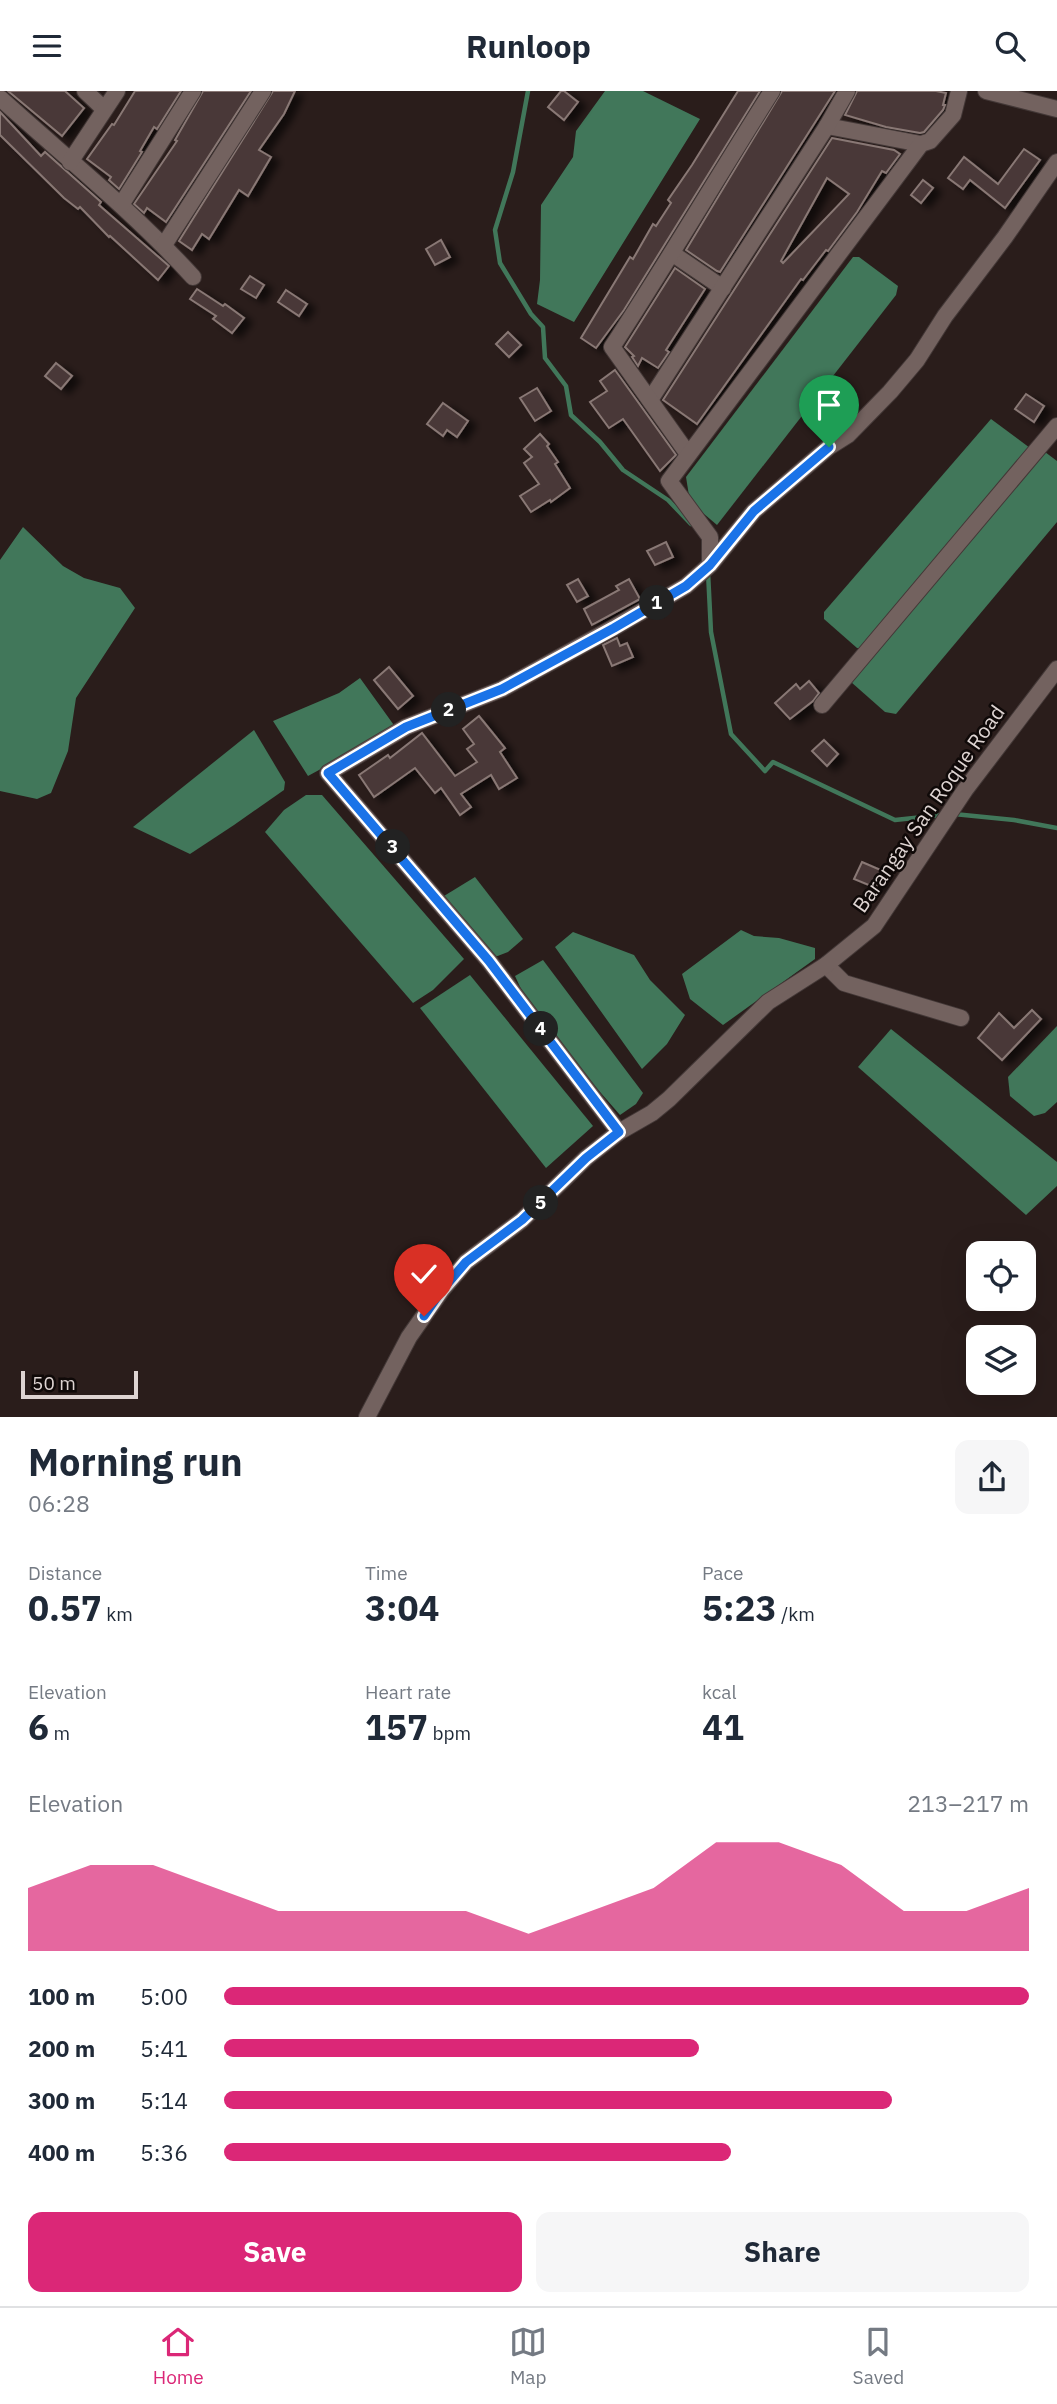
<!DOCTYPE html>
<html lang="en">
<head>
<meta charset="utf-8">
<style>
	:root { --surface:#fff; --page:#f6f6f7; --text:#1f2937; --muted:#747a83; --line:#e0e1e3; --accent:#db2777 }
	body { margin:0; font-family:"IBM Plex Sans",sans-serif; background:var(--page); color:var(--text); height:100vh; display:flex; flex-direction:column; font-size:26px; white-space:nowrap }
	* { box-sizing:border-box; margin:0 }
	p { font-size:23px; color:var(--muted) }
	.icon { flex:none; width:38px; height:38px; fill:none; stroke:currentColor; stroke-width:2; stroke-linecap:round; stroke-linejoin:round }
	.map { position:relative; height:1326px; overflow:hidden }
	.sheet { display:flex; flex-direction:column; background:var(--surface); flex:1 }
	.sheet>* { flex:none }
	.fabs { position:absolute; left:966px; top:1150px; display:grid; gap:14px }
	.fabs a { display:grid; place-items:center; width:70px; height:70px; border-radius:14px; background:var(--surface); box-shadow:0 7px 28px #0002; font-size:35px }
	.scale { position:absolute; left:21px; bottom:18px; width:117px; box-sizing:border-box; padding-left:7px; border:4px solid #ded4d2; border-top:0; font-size:19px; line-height:24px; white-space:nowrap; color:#ded4d2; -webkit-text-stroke:5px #0f0908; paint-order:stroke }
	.pin { position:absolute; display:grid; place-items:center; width:60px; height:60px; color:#fff; margin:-72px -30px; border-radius:50% 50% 50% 0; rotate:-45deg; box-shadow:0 0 7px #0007 }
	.pin .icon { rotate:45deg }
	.km { position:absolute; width:35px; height:35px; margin:-18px; border-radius:50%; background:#222; color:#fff; font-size:19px; line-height:35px; text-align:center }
	.round { display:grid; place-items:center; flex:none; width:74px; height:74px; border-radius:14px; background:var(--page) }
	.summary { display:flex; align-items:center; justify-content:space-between; height:119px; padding:0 28px }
	h1 { font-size:38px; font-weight:700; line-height:52px }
	.stats { display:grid; grid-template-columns:repeat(3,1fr); gap:10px; height:119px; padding:7px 28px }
	.stats div { display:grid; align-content:center }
	.stats b { font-size:35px; font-weight:700 }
	.stats small { font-size:19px; font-weight:400 }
	.stats p { font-size:19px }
	.chart { height:196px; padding:14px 28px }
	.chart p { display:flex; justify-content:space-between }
	.chart svg { width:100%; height:126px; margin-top:7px; fill:var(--accent); opacity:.7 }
	.button { display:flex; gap:14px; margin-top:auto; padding:14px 28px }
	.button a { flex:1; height:80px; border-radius:14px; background:var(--accent); color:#fff; font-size:28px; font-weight:700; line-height:80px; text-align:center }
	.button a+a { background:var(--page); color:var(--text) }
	ul { padding:0 28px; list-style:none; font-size:23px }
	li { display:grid; grid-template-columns:112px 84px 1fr; align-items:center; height:52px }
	li i { height:18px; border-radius:9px; background:var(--accent) }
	header { display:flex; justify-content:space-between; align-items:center; height:91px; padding:0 28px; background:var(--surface); font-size:32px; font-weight:700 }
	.tabs { display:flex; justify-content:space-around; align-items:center; height:98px; border-top:2px solid var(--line); background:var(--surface); font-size:19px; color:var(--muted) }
	.tabs a { display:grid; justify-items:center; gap:4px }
	.tabs .on { color:var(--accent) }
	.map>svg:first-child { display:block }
	.water { fill:#41775a }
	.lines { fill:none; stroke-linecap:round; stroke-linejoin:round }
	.stream { stroke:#41775a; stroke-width:4.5 }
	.building { fill:#493937; stroke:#897875; stroke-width:2; fill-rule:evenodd; filter:url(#shadow) }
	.minor-casing { stroke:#433837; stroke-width:18 }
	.minor { stroke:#73625f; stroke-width:16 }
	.route-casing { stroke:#fff; stroke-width:14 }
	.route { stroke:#1a73e8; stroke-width:9 }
	.labels { text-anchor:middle; stroke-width:5; stroke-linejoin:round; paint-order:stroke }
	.street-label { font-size:21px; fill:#ded4d2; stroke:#0f0908 }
</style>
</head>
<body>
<header><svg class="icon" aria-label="menu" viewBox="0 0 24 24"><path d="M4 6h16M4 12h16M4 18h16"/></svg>Runloop<svg class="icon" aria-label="search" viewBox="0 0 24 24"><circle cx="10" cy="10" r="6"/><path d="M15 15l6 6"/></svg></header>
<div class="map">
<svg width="1057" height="1326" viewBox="0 0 1057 1326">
	<defs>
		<filter id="shadow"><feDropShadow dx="8" dy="4.5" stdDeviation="3.5" flood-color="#0009"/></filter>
	</defs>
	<rect width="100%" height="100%" fill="#2a1d1b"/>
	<g class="water">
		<polygon points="605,0 643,0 700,28 574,231 537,213 540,189 541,114 573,66 576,40"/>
		<polygon points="853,166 859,166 898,195 896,204 717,434 690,411 686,386"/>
		<polygon points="991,328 1030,357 864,558 857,557 824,528 824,521"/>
		<polygon points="1045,361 1057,370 1057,431 896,623 885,621 851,591"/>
		<polygon points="23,436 63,475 84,487 120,497 135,517 76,607 68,660 51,702 37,708 0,700 0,469"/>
		<polygon points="360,587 396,637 308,685 273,630 339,602"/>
		<polygon points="254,639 285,691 284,699 234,734 190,763 133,736"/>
		<polygon points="306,704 322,704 464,868 433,899 413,912 265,741 284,719"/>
		<polygon points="475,786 523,848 508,861 495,866 444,805"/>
		<polygon points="741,839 754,845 779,847 815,857 815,868 723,934 690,908 682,883"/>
		<polygon points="573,841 634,864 650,889 685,924 667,953 642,978 555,856"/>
		<polygon points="543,869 643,1002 636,1013 620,1024 574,971 521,898 515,885"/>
		<polygon points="470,884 593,1035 546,1077 420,917"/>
		<polygon points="1057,935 1057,1011 1045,1022 1034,1025 1010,1005 1008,986"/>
		<polygon points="891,938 1057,1071 1057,1095 1026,1124 858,976"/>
	</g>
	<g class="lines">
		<g class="stream">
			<polyline points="528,0 513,81 495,139 500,172 531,223 543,236 545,267 566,295 571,324 600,351 623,379 668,409 691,433"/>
			<polyline points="708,481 711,541 731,643 765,680 773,671 895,729 942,724"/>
			<polyline points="954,723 1014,729 1057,737"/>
		</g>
	</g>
	<g class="building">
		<polygon points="8,0 65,0 84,17 62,45"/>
		<polygon points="135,0 181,0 157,38 154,36 140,60 142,61 119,98 109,89 111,86 87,68 112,33 114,34"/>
		<polygon points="203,0 251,0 166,131 147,117 144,122 134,113 177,50 175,49"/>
		<polygon points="273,0 295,0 284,23 259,59 271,66 248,105 239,99 209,148 202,143 192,159 179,150"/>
		<polygon points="561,0 564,0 578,11 564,29 548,16"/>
		<polygon points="738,0 760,0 624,219 596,257 581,247 630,166 633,168 653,133 656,135 671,112 668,109 692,74"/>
		<polygon points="782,0 835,0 720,181 717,180 686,159"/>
		<polygon points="857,0 936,0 946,2 943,14 945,14 943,19 924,41 920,42 886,36 845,24"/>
		<polygon points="0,21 41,65 45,61 101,111 99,114 169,175 158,189 110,145 109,146 80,116 78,118 64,107 0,44"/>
		<path d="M 832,47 L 894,59 L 900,63 L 886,82 L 882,80 L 857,121 L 828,160 L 826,159 L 803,189 L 801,188 L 697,333 L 663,309 ZM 827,87 L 849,103 L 783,172 L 781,170 Z"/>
		<polygon points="1024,58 1040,69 1005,117 970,89 963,98 948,87 964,66 998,93"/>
		<polygon points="923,89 933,97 921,112 911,104"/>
		<polygon points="441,149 450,166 435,174 426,158"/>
		<polygon points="675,177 705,198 666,259 669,261 658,277 642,267 638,275 632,266 634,265 625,256"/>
		<polygon points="250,185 264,194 256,207 241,198"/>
		<polygon points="197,198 223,215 225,213 244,227 232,242 213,228 216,225 190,208"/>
		<polygon points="286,199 307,213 299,225 278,211"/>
		<polygon points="508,241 521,254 509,266 496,253"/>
		<polygon points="56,272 72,285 61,298 45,285"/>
		<polygon points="615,279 676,364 660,380 623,328 609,337 590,311 607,300 600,290"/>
		<polygon points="537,297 551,320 535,330 520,307"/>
		<polygon points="1026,303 1044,315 1034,331 1015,318"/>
		<polygon points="443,312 468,330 457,346 447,339 443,345 427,333"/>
		<polygon points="827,326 838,336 824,347 815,339"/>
		<polygon points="540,343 549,353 547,355 558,371 555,373 570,397 551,411 550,409 531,421 520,405 539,393 524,372 532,366 524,358"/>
		<polygon points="666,451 673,466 655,474 647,460"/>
		<polygon points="578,488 588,505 577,511 567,494"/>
		<polygon points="629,488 640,508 592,534 584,518 619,499 616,495"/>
		<polygon points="617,547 620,555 627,552 633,566 612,575 603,554"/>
		<polygon points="389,576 413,605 398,618 374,589"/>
		<polygon points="809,590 819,602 813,610 790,628 775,612 796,593 800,598"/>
		<polygon points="479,625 505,657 500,661 517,687 499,698 491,684 461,703 471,716 460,724 441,697 435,702 415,677 374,706 359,684 388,664 390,667 422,642 455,685 477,671 467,658 474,653 463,638"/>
		<polygon points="824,649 838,663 827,675 812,660"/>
		<polygon points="862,771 883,780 876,797 854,788"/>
		<polygon points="1032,919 1041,928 1002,969 978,947 999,922 1014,937"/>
	</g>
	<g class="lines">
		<defs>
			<g id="minor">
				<polyline points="85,0 104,18"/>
				<polyline points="986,0 1057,18"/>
				<path d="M 0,7 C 65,66 134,121 193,186"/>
				<polyline points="827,35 921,53"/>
				<polyline points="70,71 117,0"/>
				<polyline points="121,114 193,0"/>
				<polyline points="164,154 263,0"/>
				<polyline points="673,163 723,197"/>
				<polyline points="650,309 827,35 847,0"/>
				<path d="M 688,363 L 612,256 C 667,172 718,85 772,0"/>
				<polyline points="710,472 710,446 669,390 921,53 930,50 953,24 959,0"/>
				<polyline points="822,614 1057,335"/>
				<polyline points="826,874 844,892 961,927"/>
				<polyline points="619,1041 489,870 328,682 406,636 502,598 613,537 686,495 710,474 754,420 829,356 848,344 890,301 917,269 945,225 1005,146 1057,71"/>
				<polyline points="367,1326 409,1246 442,1199 466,1171 522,1129 586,1067 619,1041 652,1022 669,1008 768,911 826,874 874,835 965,699 1057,578"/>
			</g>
		</defs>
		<use href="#minor" class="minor-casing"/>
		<use href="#minor" class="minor"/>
	</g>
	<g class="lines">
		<defs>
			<polyline id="route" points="424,1225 442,1199 466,1171 522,1129 586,1067 619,1041 489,870 328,682 406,636 502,598 614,537 686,495 710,474 754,420 829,356"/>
		</defs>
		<use href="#route" class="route-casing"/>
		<use href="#route" class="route"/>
	</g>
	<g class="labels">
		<g class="street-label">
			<text transform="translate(929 718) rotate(-55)" y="7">Barangay San Roque Road</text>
		</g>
	</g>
</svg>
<div class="fabs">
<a><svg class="icon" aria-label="locate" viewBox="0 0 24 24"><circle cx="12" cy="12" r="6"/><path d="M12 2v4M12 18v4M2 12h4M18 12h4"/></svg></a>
<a><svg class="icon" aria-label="layers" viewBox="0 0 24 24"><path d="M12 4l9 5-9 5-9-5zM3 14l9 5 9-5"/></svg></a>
</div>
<div class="scale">50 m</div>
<div class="pin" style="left:829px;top:356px;background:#1e9e55"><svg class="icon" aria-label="arrive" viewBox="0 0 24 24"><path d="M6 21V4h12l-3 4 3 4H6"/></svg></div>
<div class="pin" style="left:424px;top:1225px;background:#d93025"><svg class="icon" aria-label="check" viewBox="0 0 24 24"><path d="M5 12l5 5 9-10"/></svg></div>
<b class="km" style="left:657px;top:512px">1</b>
<b class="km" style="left:449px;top:619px">2</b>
<b class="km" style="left:393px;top:756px">3</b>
<b class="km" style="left:541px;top:938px">4</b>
<b class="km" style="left:541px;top:1112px">5</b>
</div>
<section class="sheet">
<div class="summary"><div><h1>Morning run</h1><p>06:28</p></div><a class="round"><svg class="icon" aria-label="share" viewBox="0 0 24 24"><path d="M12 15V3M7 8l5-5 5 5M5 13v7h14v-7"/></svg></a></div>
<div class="stats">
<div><p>Distance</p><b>0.57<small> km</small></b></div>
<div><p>Time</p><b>3:04</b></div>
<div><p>Pace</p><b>5:23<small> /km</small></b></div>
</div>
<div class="stats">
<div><p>Elevation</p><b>6<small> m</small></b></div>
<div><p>Heart rate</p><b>157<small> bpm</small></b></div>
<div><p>kcal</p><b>41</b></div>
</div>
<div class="chart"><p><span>Elevation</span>213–217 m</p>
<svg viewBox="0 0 160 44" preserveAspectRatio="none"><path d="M0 44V22L10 14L20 14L30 22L40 30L50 30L60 30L70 30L80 38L90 30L100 22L110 6L120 6L130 14L140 30L150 30L160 22V44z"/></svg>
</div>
<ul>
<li><b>100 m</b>5:00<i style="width:100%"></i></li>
<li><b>200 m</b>5:41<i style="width:59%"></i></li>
<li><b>300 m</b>5:14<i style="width:83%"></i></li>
<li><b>400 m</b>5:36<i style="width:63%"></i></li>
</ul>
<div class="button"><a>Save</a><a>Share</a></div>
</section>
<nav class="tabs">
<a class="on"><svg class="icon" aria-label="home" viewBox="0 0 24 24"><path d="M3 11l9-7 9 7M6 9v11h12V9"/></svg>Home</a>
<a><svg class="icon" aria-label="map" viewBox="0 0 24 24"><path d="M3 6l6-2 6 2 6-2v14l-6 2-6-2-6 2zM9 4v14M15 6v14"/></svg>Map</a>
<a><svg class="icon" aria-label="saved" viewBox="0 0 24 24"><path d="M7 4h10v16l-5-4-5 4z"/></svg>Saved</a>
</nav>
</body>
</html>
